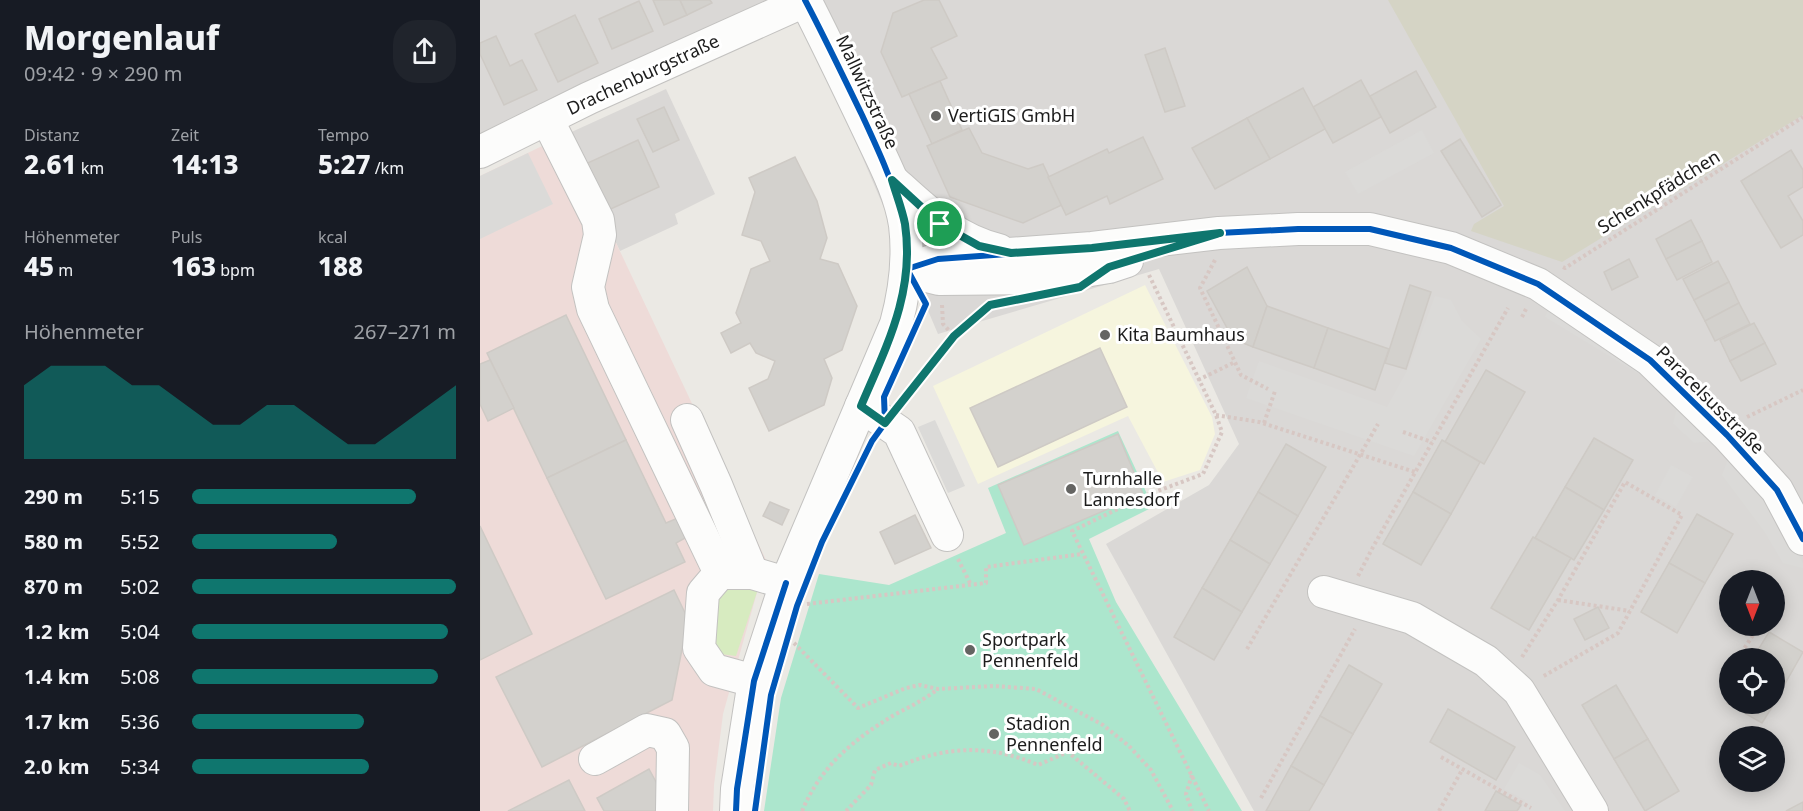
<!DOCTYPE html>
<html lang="de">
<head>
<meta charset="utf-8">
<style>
	:root { --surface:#171b24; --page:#20242c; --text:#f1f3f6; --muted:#9ea1a6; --accent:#0f766e }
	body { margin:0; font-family:"Noto Sans",sans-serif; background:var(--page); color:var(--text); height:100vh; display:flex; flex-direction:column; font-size:22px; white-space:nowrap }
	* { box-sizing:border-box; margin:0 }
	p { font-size:20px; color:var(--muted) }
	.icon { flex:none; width:33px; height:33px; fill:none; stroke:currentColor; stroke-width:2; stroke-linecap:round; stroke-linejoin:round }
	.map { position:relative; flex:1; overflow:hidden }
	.side { display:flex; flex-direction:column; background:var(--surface); width:480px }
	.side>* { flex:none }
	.needle { width:39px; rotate:180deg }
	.buttons { position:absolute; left:1239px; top:570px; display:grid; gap:12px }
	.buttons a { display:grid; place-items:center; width:66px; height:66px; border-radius:50%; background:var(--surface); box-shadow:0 3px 15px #0003; font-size:30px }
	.pin { position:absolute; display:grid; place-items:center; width:51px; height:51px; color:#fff; margin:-26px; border:3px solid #fff; border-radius:50%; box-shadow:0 2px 6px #0007 }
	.round { display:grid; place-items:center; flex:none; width:63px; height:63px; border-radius:24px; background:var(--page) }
	.headline { display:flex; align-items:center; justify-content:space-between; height:102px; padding:0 24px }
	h1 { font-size:33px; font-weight:800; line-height:45px }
	.figures { display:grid; grid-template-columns:repeat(3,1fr); gap:9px; height:102px; padding:6px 24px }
	.figures div { display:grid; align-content:center }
	.figures b { font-size:26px; font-weight:800 }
	.figures small { font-size:16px; font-weight:400 }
	.figures p { font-size:16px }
	.chart { height:168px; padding:12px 24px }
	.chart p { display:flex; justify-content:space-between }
	.chart svg { width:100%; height:108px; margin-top:6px; fill:var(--accent); opacity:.7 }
	ul { padding:0 24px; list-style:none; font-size:20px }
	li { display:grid; grid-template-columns:96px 72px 1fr; align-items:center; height:45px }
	li i { height:15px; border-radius:8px; background:var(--accent) }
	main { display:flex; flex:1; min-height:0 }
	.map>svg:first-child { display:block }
	.residential { fill:#dad8d6; fill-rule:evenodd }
	.commercial { fill:#eedbd8 }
	.education { fill:#f6f5de }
	.construction { fill:#d5d4c5 }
	.grass { fill:#d7ebc0 }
	.pitch { fill:#ace6cd }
	.parking { fill:#dbdad8 }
	.building { fill:#d3d1cd; stroke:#cecac5; stroke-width:1.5 }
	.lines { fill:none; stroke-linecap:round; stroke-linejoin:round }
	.minor-casing { stroke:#c3c2c0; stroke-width:34 }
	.path { stroke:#d7c7c3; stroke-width:4; stroke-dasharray:3 3; stroke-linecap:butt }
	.minor { stroke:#fcfcfb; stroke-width:32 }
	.cycleway-casing { stroke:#fff; stroke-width:10 }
	.cycleway { stroke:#0057b8; stroke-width:6 }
	.route-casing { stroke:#fff; stroke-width:12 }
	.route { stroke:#0f766e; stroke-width:8 }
	.poi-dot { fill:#646462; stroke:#fff; stroke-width:2 }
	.labels { text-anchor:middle; stroke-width:6; stroke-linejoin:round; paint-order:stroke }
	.street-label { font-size:18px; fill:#1c1c1c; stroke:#fff }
	.poi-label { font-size:18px; fill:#1c1c1c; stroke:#fff; text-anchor:start }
</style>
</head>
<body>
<main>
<section class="side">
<div class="headline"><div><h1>Morgenlauf</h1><p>09:42 · 9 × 290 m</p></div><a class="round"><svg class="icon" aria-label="share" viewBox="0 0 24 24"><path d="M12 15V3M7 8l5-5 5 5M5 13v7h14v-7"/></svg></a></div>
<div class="figures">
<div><p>Distanz</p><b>2.61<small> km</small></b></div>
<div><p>Zeit</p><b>14:13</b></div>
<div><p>Tempo</p><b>5:27<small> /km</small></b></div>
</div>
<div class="figures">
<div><p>Höhenmeter</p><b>45<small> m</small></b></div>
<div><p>Puls</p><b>163<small> bpm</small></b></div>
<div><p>kcal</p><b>188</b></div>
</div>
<div class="chart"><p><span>Höhenmeter</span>267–271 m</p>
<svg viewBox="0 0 160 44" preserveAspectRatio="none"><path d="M0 44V14L10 6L20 6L30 6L40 14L50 14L60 22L70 30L80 30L90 22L100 22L110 30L120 38L130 38L140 30L150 22L160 14V44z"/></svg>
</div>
<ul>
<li><b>290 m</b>5:15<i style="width:85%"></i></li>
<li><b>580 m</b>5:52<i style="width:55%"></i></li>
<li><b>870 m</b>5:02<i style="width:100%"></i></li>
<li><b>1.2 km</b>5:04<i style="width:97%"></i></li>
<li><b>1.4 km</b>5:08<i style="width:93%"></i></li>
<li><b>1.7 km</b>5:36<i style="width:65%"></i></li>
<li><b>2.0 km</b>5:34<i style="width:67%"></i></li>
</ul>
</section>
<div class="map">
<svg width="1323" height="811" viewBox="0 0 1323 811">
	<rect width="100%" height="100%" fill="#ebe9e4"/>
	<g class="residential">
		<polygon points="0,0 301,0 0,141"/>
		<path d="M 315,0 L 1323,0 L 1323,811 L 774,811 L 626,544 L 729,485 L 759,444 L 679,269 L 458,334 ZM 1250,580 L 1294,580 L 1294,626 L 1250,626 ZM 1250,658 L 1294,658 L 1294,704 L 1250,704 ZM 1250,736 L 1294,736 L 1294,782 L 1250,782 Z"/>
		<polygon points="186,89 235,194 195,214 198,224 140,251 85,135"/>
	</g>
	<polygon class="commercial" points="85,135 286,560 243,714 234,785 233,811 0,811 0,176"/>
	<polygon class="education" points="665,285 732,417 735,434 720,470 683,482 648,416 498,484 453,386"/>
	<polygon class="construction" points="908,0 1323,0 1323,115 1082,262 991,231 994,224 1024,206"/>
	<polygon class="grass" points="254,583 279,586 256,656 240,654 233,647 234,606 241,592"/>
	<polygon class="pitch" points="638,431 673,507 609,539 636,602 762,811 284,811 301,698 339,574 409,585 526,533 508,488"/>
	<g class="parking">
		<polygon points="942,130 954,153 878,194 865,172"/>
		<polygon points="48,153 73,204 0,239 0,176"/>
		<polygon points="955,296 971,300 982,321 1001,339 934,456 766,398 779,361 907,407 927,371"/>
		<polygon points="1069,309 1106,331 1180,387 1065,317"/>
		<polygon points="1198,404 1235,441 1214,443 1193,424"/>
		<polygon points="455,420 485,486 468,493 438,427"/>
		<polygon points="1249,457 1294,513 1323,563 1323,568 1303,563 1284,531 1242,475"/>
		<polygon points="1191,465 1213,477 1196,507 1175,495"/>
		<polygon points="1039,763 1060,775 1085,811 1040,811 1045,800 1024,789"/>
	</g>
	<g class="building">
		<polygon points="173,0 200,0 207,15 184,25"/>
		<polygon points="200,0 230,0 232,3 207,15"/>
		<polygon points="444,0 459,0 477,36 451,48 467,78 422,97 401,52 413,13"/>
		<polygon points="159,1 173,31 132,49 119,19"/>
		<polygon points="95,15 118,63 78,82 55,34"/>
		<polygon points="16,36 30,66 42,60 57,90 24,105 0,54 0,43"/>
		<polygon points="685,48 705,106 685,112 665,55"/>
		<polygon points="936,71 956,107 910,133 890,96"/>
		<polygon points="881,80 901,117 853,143 833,107"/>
		<polygon points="460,81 482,130 452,144 429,94"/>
		<polygon points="823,88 845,129 790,159 767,118"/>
		<polygon points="184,107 199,140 173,152 157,119"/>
		<polygon points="767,118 790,159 735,189 712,148"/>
		<polygon points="489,128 502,153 548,169 563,164 582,205 543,223 470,197 447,146"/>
		<polygon points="663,137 683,179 630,204 627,196 586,215 568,177 627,149 629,153"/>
		<polygon points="980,139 1021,205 1002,217 961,151"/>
		<polygon points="158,140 179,187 122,213 101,166"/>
		<polygon points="1311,150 1323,170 1323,187 1308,196 1323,221 1323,235 1301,248 1261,181"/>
		<polygon points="315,157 337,201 347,238 340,259 358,264 377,306 362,350 344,359 352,378 344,405 289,431 269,388 288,379 295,361 276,353 270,343 251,353 241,333 261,323 256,313 271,269 290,261 281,241 262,235 275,192 269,178"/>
		<polygon points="1211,220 1222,241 1186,259 1176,239"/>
		<polygon points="1222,241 1232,262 1197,280 1186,259"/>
		<polygon points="1149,259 1158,277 1132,290 1124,272"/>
		<polygon points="1238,261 1249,282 1214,300 1203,279"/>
		<polygon points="767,267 787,306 773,347 753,339 727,291"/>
		<polygon points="1249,282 1259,303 1225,321 1214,300"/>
		<polygon points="930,285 951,292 926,369 905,363"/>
		<polygon points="1259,303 1270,324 1235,341 1225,321"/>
		<polygon points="787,306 848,328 834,368 773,347"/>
		<polygon points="86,315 146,440 67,478 7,353"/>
		<polygon points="1274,323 1285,343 1250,361 1240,340"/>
		<polygon points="848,328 909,349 895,390 834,368"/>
		<polygon points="1285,343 1296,364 1261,381 1250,361"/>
		<polygon points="620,348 647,407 518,467 490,408"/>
		<polygon points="10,360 34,408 8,421 0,404 0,364"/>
		<polygon points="1006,370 1045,392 1004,464 965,442"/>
		<polygon points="638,434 663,494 544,545 518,485"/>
		<polygon points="1114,438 1153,460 1124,510 1085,487"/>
		<polygon points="146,440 186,523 198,518 207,537 196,543 205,562 126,599 67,478"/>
		<polygon points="962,440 1000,462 971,514 933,492"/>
		<polygon points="806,444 846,467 818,516 778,492"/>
		<polygon points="1085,487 1124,510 1094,560 1055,538"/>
		<polygon points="778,492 818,516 790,564 750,540"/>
		<polygon points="933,492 971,514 941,565 903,544"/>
		<polygon points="290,502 309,510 302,525 283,516"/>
		<polygon points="1217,514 1253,534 1225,583 1189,563"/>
		<polygon points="435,515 451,548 415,564 400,532"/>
		<polygon points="0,526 52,634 0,660"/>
		<polygon points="1053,537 1091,558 1049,630 1011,608"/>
		<polygon points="750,540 790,564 762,612 722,588"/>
		<polygon points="1189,563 1225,583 1197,633 1161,612"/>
		<polygon points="722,588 762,612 734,660 694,637"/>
		<polygon points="194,590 208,619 192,700 62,767 16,677"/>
		<polygon points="1118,607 1129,628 1105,640 1094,619"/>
		<polygon points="1289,632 1323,652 1294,703 1294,658 1273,658"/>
		<polygon points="869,665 902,684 873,734 840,716"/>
		<polygon points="1136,685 1168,739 1134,759 1102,705"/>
		<polygon points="1250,698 1250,704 1294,704 1282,723 1247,703"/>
		<polygon points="968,709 1035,747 1016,780 950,742"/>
		<polygon points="840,716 873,734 844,785 811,766"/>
		<polygon points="1168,739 1199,791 1165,811 1134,759"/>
		<polygon points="811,766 844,785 829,811 786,811"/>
		<polygon points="169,769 188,804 175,811 124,811 117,798"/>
		<polygon points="89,780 105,811 28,811"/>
		<polygon points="1016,791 1041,805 1037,811 1005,811"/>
		<polygon points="1323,802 1323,811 1306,811"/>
	</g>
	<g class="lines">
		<defs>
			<g id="minor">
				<polyline points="67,119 118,220 120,235 108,287 113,309 240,573"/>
				<polyline points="0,152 109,98 327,0"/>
				<path d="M 412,180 C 444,209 475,240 519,250"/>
				<polyline points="427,269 458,259 612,248 739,233 818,229 890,229 971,248 1058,284 1170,360 1247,435 1297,490 1323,539"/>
				<polyline points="447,276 459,279 561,278 629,267 647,261"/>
				<polyline points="381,406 419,432 467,535"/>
				<polyline points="207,420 236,485 272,573"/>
				<polyline points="844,592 932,618 1006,661 1039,691 1112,811"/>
				<polyline points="274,681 234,670 219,648 223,593 240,573 272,573 306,583"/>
				<polyline points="115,759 167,730 185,734 193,748 192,811"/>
				<path d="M 256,811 L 257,789 L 274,681 L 306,583 L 416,324 C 425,291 429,258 425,225 C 420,192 403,161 389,131 C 368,87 347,43 325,0"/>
			</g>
		</defs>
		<use href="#minor" class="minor-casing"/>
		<g class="path">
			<polyline points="735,260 720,288 761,375 788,389"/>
			<polyline points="1083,267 1085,268 1323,117"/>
			<polyline points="669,275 736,415 742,432 723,474 667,495 592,531 729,811"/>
			<polyline points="462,305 463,324 474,336"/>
			<polyline points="1042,317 1046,309"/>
			<polyline points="718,380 755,362"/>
			<polyline points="421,404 474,336 508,307"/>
			<polyline points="736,415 779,422 935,472"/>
			<polyline points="1267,417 1323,390"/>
			<polyline points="784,423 795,391"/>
			<polyline points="923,432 952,442"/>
			<polyline points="478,559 491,585"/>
			<polyline points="878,576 893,547 1028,308"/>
			<polyline points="1078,600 1150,611"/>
			<polyline points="327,604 506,583 506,567 602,554"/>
			<polyline points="314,643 378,708 426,688 440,685 458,689 514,686 556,689 623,725 649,746 671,770 693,811"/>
			<polyline points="767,649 898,424"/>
			<polyline points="1042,657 1078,600 1145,482 1202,515 1138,633 1062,677"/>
			<polyline points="1258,658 1279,626"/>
			<polyline points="961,757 1051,808"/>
			<polyline points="712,775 706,794 712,811"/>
			<polyline points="781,798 875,629"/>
			<path d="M 322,811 C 341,766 373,740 414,715 C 429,707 444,700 458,689"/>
			<path d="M 366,811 L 391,785 L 395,770 L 411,763 L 419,766 C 468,746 509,744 558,765 L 588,752 L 644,799 L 650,811"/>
			<polyline points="959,811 982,770"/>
		</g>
		<use href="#minor" class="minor"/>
		<defs>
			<g id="cycleway">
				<path d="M 325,0 C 345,38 363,76 382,115 C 409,174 436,228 424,295 C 417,333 396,370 381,406"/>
				<polyline points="427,269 458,259 612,248 739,233 818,229 890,229 971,248 1058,284 1170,360 1247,435 1297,490 1323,539"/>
				<polyline points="256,811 257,789 274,681 306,583"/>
				<polyline points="275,811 291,695 317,606 342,542 392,441 405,423 404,397 446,304 427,269"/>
			</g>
		</defs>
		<use href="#cycleway" class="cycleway-casing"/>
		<use href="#cycleway" class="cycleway"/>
	</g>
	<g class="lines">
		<defs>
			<path id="route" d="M 412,180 L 460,224 L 499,246 L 531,253 L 612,248 L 740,233 L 629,267 L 600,287 L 510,305 L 474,336 L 405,423 L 381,406 C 407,345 435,292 425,224 C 422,209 416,194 412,180 Z"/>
		</defs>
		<use href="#route" class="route-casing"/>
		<use href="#route" class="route"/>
	</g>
	<g class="poi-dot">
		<circle cx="456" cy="116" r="6"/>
		<circle cx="625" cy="335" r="6"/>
		<circle cx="591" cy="489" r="6"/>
		<circle cx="490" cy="650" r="6"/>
		<circle cx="514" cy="734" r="6"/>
	</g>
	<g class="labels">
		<g class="street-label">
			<text transform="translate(163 75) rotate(-25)" y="6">Drachenburgstraße</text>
			<text transform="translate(387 92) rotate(65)" y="6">Mallwitzstraße</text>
			<text transform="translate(1179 192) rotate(-32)" y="6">Schenkpfädchen</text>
			<text transform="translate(1230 400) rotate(45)" y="6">Paracelsusstraße</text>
		</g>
		<g class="poi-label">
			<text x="468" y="122">VertiGIS GmbH</text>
			<text x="637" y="341">Kita Baumhaus</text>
			<text x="603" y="485">Turnhalle<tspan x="603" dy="21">Lannesdorf</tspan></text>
			<text x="502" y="646">Sportpark<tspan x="502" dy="21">Pennenfeld</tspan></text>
			<text x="526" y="730">Stadion<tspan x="526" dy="21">Pennenfeld</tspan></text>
		</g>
	</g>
</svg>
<div class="buttons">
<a><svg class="needle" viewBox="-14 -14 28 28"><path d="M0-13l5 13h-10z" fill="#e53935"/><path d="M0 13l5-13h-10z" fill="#9ea1a6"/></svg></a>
<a><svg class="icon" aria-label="locate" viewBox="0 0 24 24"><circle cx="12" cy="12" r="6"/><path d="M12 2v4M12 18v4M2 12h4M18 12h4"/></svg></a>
<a><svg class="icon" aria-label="layers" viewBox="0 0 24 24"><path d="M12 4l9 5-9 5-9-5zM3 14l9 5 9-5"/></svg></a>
</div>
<div class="pin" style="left:460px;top:224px;background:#1e9e55"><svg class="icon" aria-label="arrive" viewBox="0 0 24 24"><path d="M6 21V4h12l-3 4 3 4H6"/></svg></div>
</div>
</main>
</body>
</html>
